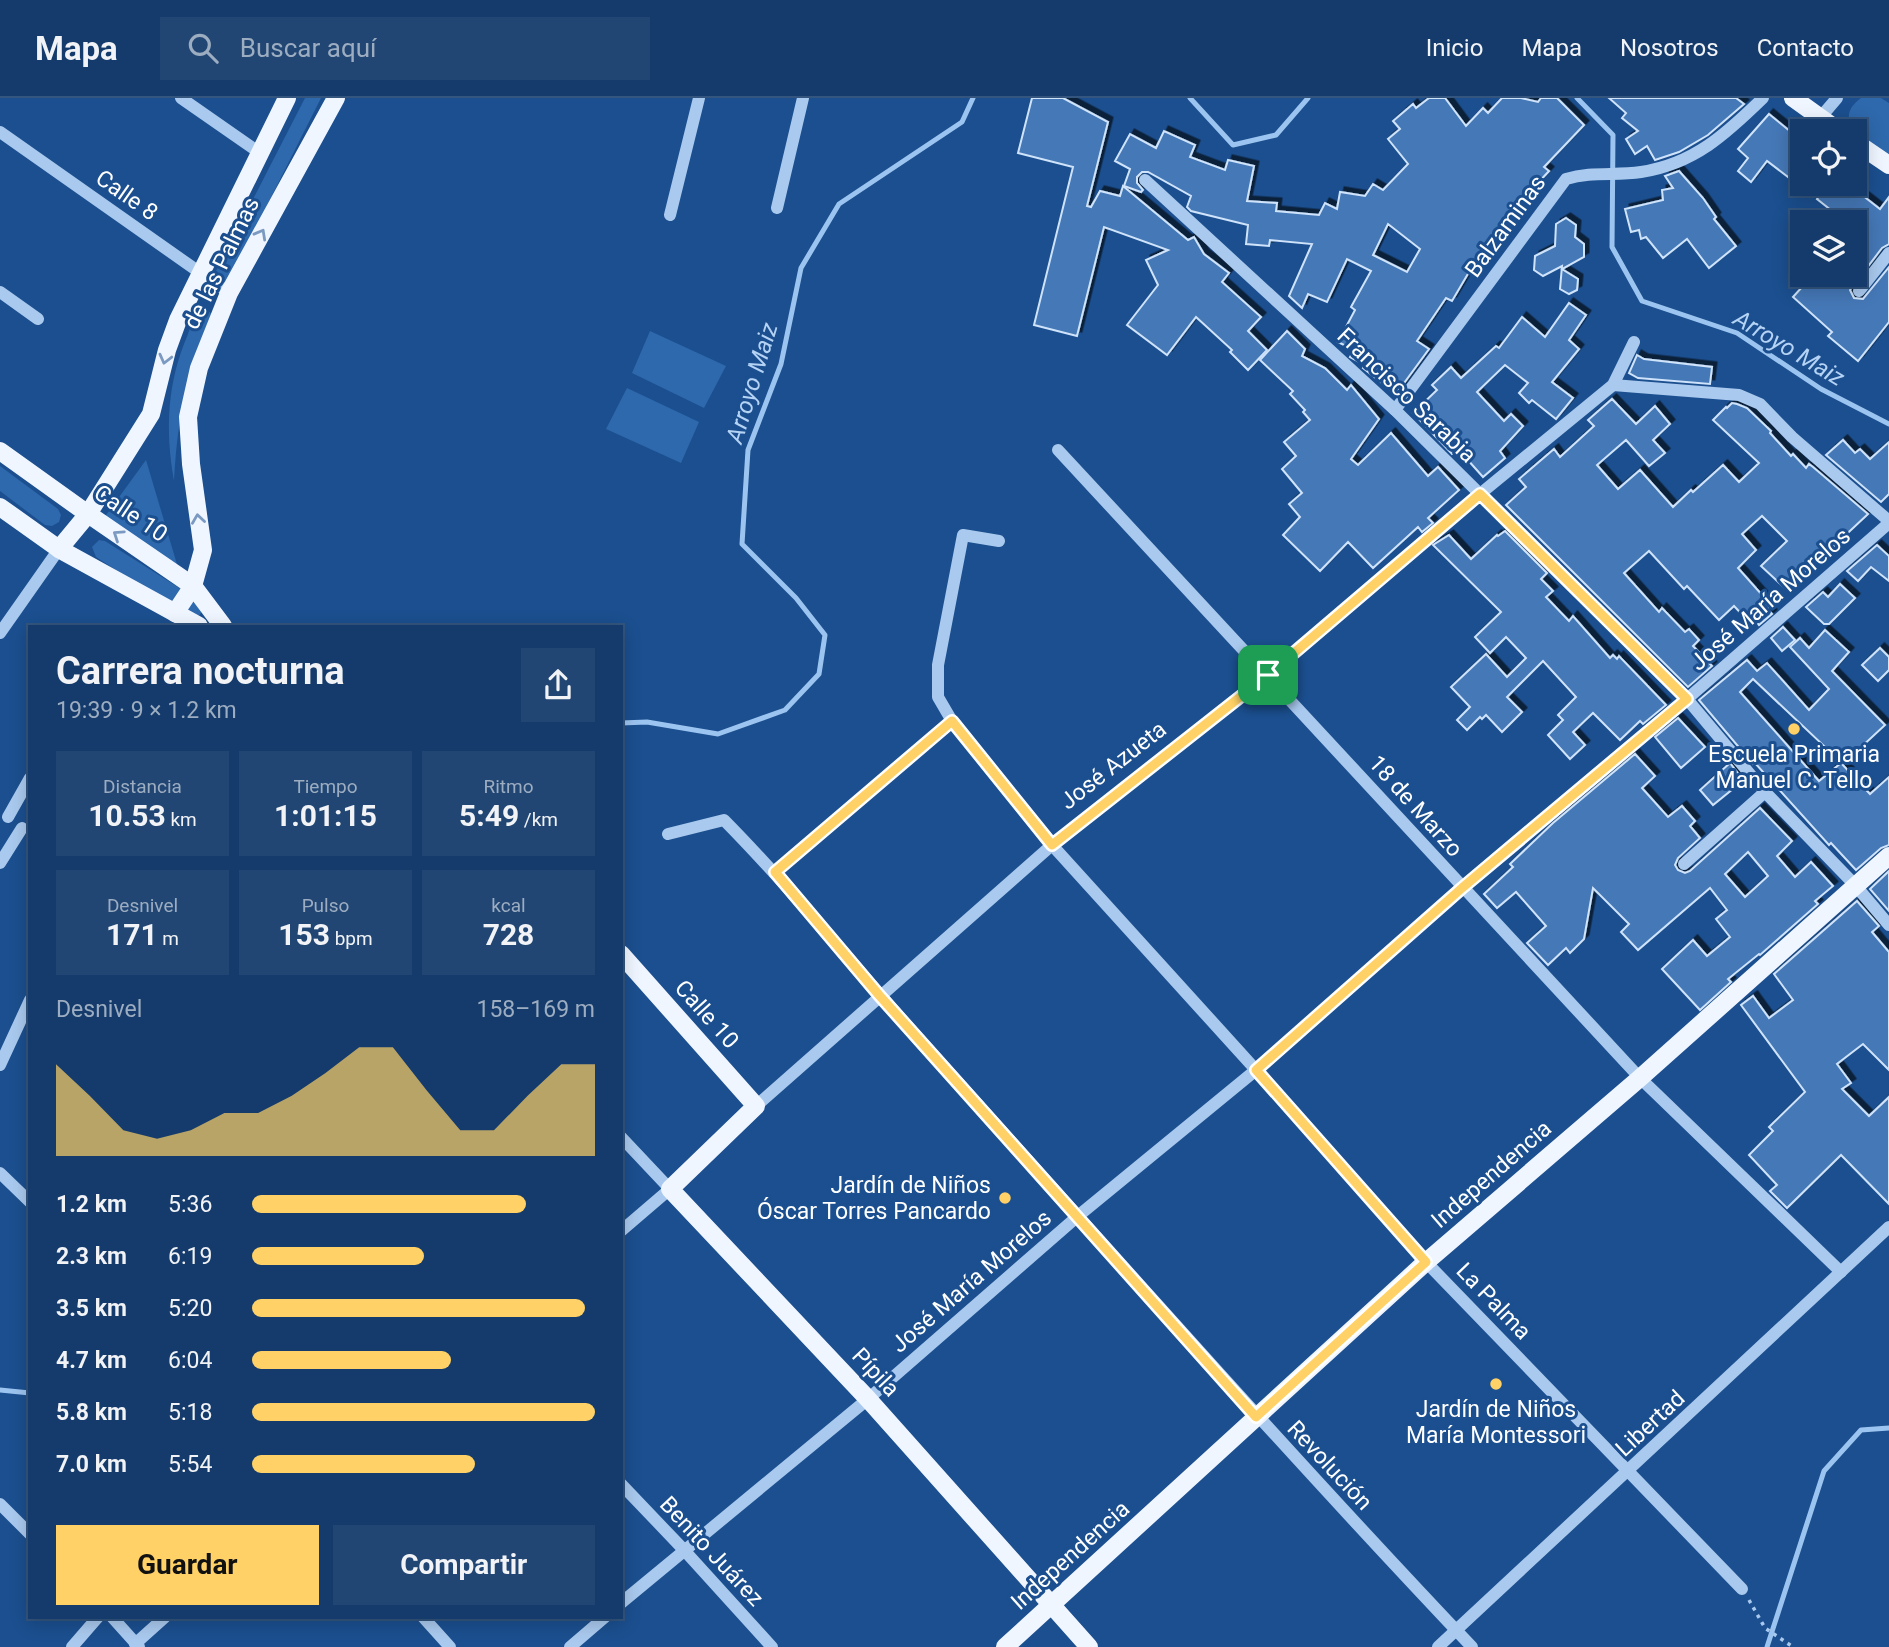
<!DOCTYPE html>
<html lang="es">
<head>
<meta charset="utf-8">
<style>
	:root { --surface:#143b6b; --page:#214673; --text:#f1f3f6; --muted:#9dadc1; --line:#33557e; --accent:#ffd166 }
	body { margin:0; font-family:Roboto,sans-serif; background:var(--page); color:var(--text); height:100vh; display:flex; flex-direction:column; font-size:26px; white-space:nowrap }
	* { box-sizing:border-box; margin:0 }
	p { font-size:23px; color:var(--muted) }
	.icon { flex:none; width:38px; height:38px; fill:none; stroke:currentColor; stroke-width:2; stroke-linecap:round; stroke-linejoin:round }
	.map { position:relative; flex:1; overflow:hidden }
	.panel { position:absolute; left:28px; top:527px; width:595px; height:994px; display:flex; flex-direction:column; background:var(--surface); border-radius:0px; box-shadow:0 4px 18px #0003,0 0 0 2px var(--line) }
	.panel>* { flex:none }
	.fabs { position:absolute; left:1790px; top:21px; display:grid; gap:14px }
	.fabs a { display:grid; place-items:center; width:77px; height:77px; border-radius:0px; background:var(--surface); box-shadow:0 4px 18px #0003,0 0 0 2px var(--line); font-size:35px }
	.pin { position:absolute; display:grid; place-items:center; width:60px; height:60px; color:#fff; margin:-30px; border-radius:14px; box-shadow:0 4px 10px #0006 }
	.round { display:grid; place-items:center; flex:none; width:74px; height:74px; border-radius:0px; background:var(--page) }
	.overview { display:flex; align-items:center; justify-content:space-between; height:119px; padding:0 28px }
	h1 { font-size:38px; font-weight:700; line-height:52px }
	.metrics { display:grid; grid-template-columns:repeat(3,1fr); gap:10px; height:119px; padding:7px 28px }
	.metrics div { display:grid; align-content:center; border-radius:0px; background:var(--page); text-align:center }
	.metrics b { font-size:30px; font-weight:700 }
	.metrics small { font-size:19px; font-weight:400 }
	.metrics p { font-size:19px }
	.chart { height:196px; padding:14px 28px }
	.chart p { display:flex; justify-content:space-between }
	.chart svg { width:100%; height:126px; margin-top:7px; fill:var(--accent); opacity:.7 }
	.primary-button { display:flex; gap:14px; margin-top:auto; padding:14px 28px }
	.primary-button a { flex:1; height:80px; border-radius:0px; background:var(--accent); color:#111; font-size:28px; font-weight:700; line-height:80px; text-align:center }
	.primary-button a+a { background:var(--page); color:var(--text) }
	ul { padding:0 28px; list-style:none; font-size:23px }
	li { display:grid; grid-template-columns:112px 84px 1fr; align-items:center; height:52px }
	li i { height:18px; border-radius:9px; background:var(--accent) }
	header { display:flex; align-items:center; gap:42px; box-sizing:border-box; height:98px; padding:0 35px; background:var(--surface); border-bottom:2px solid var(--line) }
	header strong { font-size:33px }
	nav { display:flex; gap:38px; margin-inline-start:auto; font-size:24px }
	.search { width:490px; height:63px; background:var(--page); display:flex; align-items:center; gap:18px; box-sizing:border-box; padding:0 24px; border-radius:0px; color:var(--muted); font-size:26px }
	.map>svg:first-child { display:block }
	.green { fill:#2e69ad }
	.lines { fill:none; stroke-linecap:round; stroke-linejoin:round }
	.stream { stroke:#9cc4f0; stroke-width:5 }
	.building { fill:#4478b7; stroke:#cfe3fa; stroke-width:2; fill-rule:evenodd; filter:url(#shadow) }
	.path { stroke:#a9c9ee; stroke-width:3.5; stroke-dasharray:3.5 5; stroke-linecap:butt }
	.minor { stroke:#a9c9ee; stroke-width:12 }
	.major { stroke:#f0f6ff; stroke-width:18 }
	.oneway { stroke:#7b9ac1 }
	.route-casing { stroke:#fff; stroke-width:14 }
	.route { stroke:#ffd166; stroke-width:9 }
	.poi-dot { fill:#ffd166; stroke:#1b4f8f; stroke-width:2.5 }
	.labels { text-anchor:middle; stroke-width:6; stroke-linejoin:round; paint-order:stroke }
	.street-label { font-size:23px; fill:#fff; stroke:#1b4f8f }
	.poi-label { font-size:23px; fill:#fff; stroke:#1b4f8f }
	.water-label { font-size:24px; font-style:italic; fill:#b5d3f5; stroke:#1b4f8f }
</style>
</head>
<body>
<header>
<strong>Mapa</strong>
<div class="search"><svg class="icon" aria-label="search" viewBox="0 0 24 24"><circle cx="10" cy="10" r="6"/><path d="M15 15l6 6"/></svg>Buscar aquí</div>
<nav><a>Inicio</a><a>Mapa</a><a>Nosotros</a><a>Contacto</a></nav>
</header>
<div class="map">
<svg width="1889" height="1549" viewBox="0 0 1889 1549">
	<defs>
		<filter id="shadow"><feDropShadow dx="4.5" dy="-4.5" stdDeviation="0" flood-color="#0009"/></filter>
	</defs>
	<rect width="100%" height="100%" fill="#1b4f8f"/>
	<g class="green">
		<polygon points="305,0 321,0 230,181 225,185 215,179 216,173"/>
		<path d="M 1861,0 L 1881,0 L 1889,5 L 1889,58 C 1871,45 1828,24 1861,0 Z"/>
		<path d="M 206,210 L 211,216 C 207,233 197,250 192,268 C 181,305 176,344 174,383 C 165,331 167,285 188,236 C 191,226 196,213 206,210 Z"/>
		<polygon points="650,233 726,268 704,310 632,275"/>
		<polygon points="627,290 699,324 681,365 606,331"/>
		<polygon points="146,362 179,473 101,424"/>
		<polygon points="0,368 58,411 61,417 59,424 52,428 45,427 0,393"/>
		<path d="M 99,442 L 105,443 L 200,503 C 204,515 201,521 188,519 L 96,459 L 92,449 Z"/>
	</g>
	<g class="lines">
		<g class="stream">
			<polyline points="1190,0 1233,47 1276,37 1308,0"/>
			<polyline points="1577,0 1613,37 1612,149 1642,203 1737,235 1821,291 1889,326"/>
			<polyline points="621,625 647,624 718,636 785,612 819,576 825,537 796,500 742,446 748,352 781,266 801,170 839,106 962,24 973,0"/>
			<polyline points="0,1292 30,1295"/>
			<polyline points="1767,1549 1824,1373 1861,1332 1889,1330"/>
		</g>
	</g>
	<g class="building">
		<polygon points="1032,0 1063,0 1108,24 1087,108 1091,109 1100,93 1120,98 1123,88 1188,142 1194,139 1204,156 1229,175 1222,184 1261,219 1248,233 1267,252 1248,272 1230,254 1232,252 1196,219 1167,257 1127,227 1158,187 1146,162 1168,152 1104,129 1077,238 1034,227 1073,69 1018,55"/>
		<path d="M 1429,0 L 1445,0 L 1466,28 L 1483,10 L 1488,15 L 1502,0 L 1521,0 L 1538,4 L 1541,0 L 1557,0 L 1584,27 L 1544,69 L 1549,73 L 1524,100 L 1527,102 L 1495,136 L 1497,138 L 1486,149 L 1471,175 L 1469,174 L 1452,203 L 1446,200 L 1417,243 L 1429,251 L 1396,296 L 1363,270 L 1365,267 L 1350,259 L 1354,252 L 1338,244 L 1355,212 L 1351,209 L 1371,173 L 1347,161 L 1327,204 L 1308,196 L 1302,210 L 1289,198 L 1312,146 L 1270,142 L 1269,148 L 1246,146 L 1248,127 L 1191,113 L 1187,109 L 1191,98 L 1148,74 L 1142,74 L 1137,79 L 1137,85 L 1143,92 L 1141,94 L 1124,88 L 1130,71 L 1115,63 L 1130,36 L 1156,50 L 1164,33 L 1195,47 L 1190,59 L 1225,72 L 1228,62 L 1254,68 L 1247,103 L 1277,105 L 1276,113 L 1319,117 L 1325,105 L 1337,111 L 1340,94 L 1365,98 L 1373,86 L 1383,92 L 1408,66 L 1388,41 L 1400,31 L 1393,23 L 1413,6 L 1416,10 ZM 1388,126 L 1420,151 L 1407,174 L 1373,157 Z"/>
		<polygon points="1609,0 1736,0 1744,6 1708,37 1679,54 1655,62 1647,48 1635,56 1626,41 1638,33 1622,20 1626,15"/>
		<polygon points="1769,16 1802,43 1802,68 1792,82 1767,63 1751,84 1738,73 1748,60 1738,51"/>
		<polygon points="1679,73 1703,100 1716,119 1714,121 1736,148 1709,170 1687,141 1663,160 1646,139 1641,141 1639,132 1631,134 1625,111 1663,102 1662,92 1673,90 1665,78"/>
		<polygon points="1829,86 1848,86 1880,111 1889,99 1889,146 1882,150 1850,192 1854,200 1863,201 1889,169 1889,224 1858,263 1828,238 1832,234 1793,199 1813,177 1855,177 1855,124 1846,124 1817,101"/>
		<polygon points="1566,120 1576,127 1575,139 1584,146 1584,159 1562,171 1578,181 1577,192 1569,196 1560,191 1562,168 1543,178 1534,172 1535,158 1555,148 1556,126"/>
		<polygon points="1569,205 1586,217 1569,242 1579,251 1552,284 1573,300 1556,321 1532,302 1529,305 1519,295 1528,285 1505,267 1477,294 1504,323 1511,316 1523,328 1500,353 1505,360 1483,379 1458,351 1452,356 1413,315 1437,292 1432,287 1451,269 1461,280 1496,248 1499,250 1522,219 1545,239"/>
		<polygon points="1287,233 1305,251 1302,258 1325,270 1347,292 1351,287 1379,321 1351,361 1358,367 1391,335 1428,378 1438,369 1459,392 1428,420 1433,425 1422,434 1418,429 1373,470 1348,444 1320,473 1283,437 1300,419 1289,406 1302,395 1282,371 1296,358 1284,344 1310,322 1303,314 1305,312 1290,296 1293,293 1260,262"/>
		<polygon points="1637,257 1644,261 1712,269 1710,286 1638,280 1629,275"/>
		<polygon points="1612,301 1636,326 1655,308 1670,326 1653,342 1665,355 1649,368 1626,342 1597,367 1618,391 1640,372 1673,409 1691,392 1693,394 1723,367 1739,384 1759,365 1713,322 1726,309 1727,310 1732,305 1737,306 1747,310 1771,333 1770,335 1791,358 1793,356 1806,370 1809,366 1813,369 1868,416 1787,492 1761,468 1787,443 1762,418 1742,436 1756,452 1738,470 1771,507 1767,511 1772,516 1759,527 1755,522 1751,526 1734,508 1719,522 1687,488 1684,491 1649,453 1624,475 1659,514 1662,510 1685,534 1689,531 1699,542 1693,548 1712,568 1688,589 1506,407 1526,389 1519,381 1554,351 1560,359 1594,328 1588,322"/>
		<polygon points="1843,342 1855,355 1860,351 1870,361 1889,344 1889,396 1881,404 1826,357"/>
		<polygon points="1505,433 1547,475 1541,481 1553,493 1546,499 1569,523 1573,518 1610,560 1613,557 1617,561 1619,558 1666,607 1643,626 1640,623 1620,642 1593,615 1573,634 1585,647 1570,661 1548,637 1563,622 1558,617 1576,599 1543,563 1507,599 1522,614 1502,634 1486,617 1482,621 1480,619 1467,632 1457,622 1470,609 1451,589 1486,556 1507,579 1526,560 1506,539 1490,555 1475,539 1501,514 1433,447 1449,437 1471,461 1497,437 1498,438"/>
		<polygon points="1877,447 1889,458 1889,483 1871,469 1858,483 1847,473"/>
		<polygon points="1840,486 1855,500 1829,526 1824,526 1806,509 1823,494 1828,499"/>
		<polygon points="1783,529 1795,542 1782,553 1771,540"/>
		<polygon points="1825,532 1849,554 1832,573 1885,627 1843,666 1753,581 1740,594 1819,683 1841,665 1870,696 1889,679 1889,747 1881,750 1856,772 1831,745 1829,747 1755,665 1753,666 1699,602 1747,562 1757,573 1767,565 1809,612 1829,591 1790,549 1800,540 1809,550"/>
		<polygon points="1880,550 1889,559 1889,572 1878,583 1862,567"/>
		<polygon points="1678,620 1705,649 1681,670 1655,639"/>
		<path d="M 1635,656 L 1655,678 L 1642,690 L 1668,719 L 1682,708 L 1695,723 L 1690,728 L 1700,740 L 1678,760 L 1675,767 L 1678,772 L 1685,775 L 1690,773 L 1760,710 L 1792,743 L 1777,758 L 1795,779 L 1811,764 L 1833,788 L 1815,803 L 1818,806 L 1760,857 L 1759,856 L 1728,881 L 1731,884 L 1700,912 L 1662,871 L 1693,842 L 1707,858 L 1730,839 L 1716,821 L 1727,812 L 1710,790 L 1638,852 L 1621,834 L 1629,826 L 1593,790 L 1584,841 L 1570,855 L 1566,850 L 1548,867 L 1527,845 L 1546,828 L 1516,794 L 1497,810 L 1484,796 L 1513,769 L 1510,766 L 1553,725 ZM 1748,754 L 1768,778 L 1745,799 L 1725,776 Z"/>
		<polygon points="1730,665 1740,678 1736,682 1739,686 1713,707 1700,692"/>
		<polygon points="1889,773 1889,813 1870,791"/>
		<polygon points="1857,803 1879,828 1872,834 1889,854 1889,972 1863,946 1837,966 1851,985 1842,991 1869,1018 1889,999 1889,1106 1841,1057 1787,1110 1770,1093 1777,1087 1749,1057 1773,1033 1769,1029 1805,994 1741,907 1753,898 1769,920 1793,902 1774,876"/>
	</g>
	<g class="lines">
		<polyline class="path" points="1749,1502 1765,1530 1793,1549"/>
		<g class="minor">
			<polyline points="181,0 260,55"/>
			<polyline points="1820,20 1837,0"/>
			<polyline points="0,34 229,195"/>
			<polyline points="1145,82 1395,312 1687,601 1765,694 1855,787 1889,827"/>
			<polyline points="777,110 803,0"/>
			<polyline points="670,117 699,0"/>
			<polyline points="1859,193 1889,155"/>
			<polyline points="0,194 38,221"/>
			<polyline points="1613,287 1739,297 1760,306 1792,339 1889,423"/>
			<path d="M 1395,312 L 1566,81 C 1592,73 1615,78 1641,74 C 1694,66 1726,36 1763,0"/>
			<polyline points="1058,352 1640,980 1841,1174"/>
			<polyline points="999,443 963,437 938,567 938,599 952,623 1052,747 1256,972 1426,1164 1742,1491"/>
			<polyline points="0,535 59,451"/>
			<polyline points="8,719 30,680"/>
			<path d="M 668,736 L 724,722 C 796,795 860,876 929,952 C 1109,1152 1287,1354 1472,1549"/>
			<polyline points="0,765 22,730"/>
			<polyline points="1684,766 1765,694"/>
			<polyline points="775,774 952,623"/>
			<polyline points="0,967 30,902"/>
			<polyline points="756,1008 1052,747 1268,577 1480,396 1613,287 1634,244"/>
			<polyline points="621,1039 670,1091 621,1133"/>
			<polyline points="0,1075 30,1104"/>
			<polyline points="621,1386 684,1452 772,1549"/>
			<polyline points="0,1406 30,1436"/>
			<polyline points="621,1505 868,1301 1078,1118 1256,972 1462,790 1687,601 1889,425"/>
			<polyline points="112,1519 139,1549"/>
			<polyline points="423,1519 450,1549"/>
			<polyline points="135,1546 165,1519"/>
			<polyline points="72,1549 98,1519"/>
			<polyline points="570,1549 605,1519"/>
			<polyline points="1438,1549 1889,1129"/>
		</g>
		<g class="major">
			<polyline points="1793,0 1839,33"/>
			<polyline points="1855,44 1889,67"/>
			<polyline points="0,353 88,416 193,488 223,528"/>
			<polyline points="0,409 59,451 199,528"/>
			<polyline points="59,451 88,416 151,316 167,252 178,222 287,0"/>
			<polyline points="175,515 193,488 203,452 191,366 188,319 199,270 229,195 336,0"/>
			<polyline points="621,856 756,1008 670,1091 868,1301 1089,1549"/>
			<polyline points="1005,1549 1426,1164 1640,980 1889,758"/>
		</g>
	</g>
	<defs><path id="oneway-chevron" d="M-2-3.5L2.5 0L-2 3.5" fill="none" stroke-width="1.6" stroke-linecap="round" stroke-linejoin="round" transform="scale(1.75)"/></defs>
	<g class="oneway">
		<use href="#oneway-chevron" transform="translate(261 136) rotate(-61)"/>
		<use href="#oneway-chevron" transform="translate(165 261) rotate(104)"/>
		<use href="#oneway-chevron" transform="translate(198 421) rotate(-98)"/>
		<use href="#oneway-chevron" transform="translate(118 437) rotate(-146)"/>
	</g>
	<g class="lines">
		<defs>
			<polygon id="route" points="1480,396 1687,601 1462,790 1256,972 1426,1164 1256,1319 879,897 775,774 952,623 1052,747 1268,577"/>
		</defs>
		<use href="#route" class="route-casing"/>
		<use href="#route" class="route"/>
	</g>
	<g class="poi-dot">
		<circle cx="1794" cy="631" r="7"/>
		<circle cx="1005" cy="1100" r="7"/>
		<circle cx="1496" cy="1286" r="7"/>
	</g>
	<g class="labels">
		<g class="street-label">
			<text transform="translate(127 97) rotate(35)" y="8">Calle 8</text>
			<text transform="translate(1505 128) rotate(-54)" y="8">Balzaminas</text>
			<text transform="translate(221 165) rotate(-64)" y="8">de las Palmas</text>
			<text transform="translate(1407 297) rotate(44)" y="8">Francisco Sarabia</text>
			<text transform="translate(131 415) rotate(34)" y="8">Calle 10</text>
			<text transform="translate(1770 501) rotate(-41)" y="8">José María Morelos</text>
			<text transform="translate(1113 667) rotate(-38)" y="8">José Azueta</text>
			<text transform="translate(1416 708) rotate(48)" y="8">18 de Marzo</text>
			<text transform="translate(707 916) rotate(48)" y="8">Calle 10</text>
			<text transform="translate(1491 1076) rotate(-41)" y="8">Independencia</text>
			<text transform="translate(971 1183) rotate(-41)" y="8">José María Morelos</text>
			<text transform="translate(1494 1203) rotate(46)" y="8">La Palma</text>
			<text transform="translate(876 1274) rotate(47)" y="8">Pípila</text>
			<text transform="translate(1650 1325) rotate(-43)" y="8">Libertad</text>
			<text transform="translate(1330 1367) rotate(47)" y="8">Revolución</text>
			<text transform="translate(712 1453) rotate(47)" y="8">Benito Juárez</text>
			<text transform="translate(1070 1457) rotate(-42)" y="8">Independencia</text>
		</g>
		<g class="poi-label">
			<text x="1794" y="664">Escuela Primaria<tspan x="1794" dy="26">Manuel C. Tello</tspan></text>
			<text x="991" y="1095" text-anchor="end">Jardín de Niños<tspan x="991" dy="26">Óscar Torres Pancardo</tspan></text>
			<text x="1496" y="1319">Jardín de Niños<tspan x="1496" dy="26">María Montessori</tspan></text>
		</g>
		<g class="water-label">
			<text transform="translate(1789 250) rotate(31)" y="8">Arroyo Maiz</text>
			<text transform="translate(752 285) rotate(-73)" y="8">Arroyo Maiz</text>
		</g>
	</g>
</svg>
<div class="fabs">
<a><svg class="icon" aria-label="locate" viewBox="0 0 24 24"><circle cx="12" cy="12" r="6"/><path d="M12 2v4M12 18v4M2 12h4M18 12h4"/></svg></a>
<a><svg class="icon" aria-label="layers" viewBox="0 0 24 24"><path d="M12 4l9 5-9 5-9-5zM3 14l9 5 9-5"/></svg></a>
</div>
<div class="pin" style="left:1268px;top:577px;background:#1e9e55"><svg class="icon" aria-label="arrive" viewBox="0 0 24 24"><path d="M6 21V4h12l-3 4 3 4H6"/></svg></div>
<section class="panel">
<div class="overview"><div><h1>Carrera nocturna</h1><p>19:39 · 9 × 1.2 km</p></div><a class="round"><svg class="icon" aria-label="share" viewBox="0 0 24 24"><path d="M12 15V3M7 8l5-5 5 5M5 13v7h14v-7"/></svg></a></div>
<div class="metrics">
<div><p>Distancia</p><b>10.53<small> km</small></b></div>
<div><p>Tiempo</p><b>1:01:15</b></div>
<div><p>Ritmo</p><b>5:49<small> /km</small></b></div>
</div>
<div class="metrics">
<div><p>Desnivel</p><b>171<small> m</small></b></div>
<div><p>Pulso</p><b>153<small> bpm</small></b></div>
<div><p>kcal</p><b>728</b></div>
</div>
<div class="chart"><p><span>Desnivel</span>158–169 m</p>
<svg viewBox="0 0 160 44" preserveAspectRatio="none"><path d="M0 44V12L10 23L20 35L30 38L40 35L50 29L60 29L70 23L80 15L90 6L100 6L110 21L120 35L130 35L140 23L150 12L160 12V44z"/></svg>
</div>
<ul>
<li><b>1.2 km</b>5:36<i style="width:80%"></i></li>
<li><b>2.3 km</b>6:19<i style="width:50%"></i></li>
<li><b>3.5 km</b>5:20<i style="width:97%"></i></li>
<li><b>4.7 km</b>6:04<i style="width:58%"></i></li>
<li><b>5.8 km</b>5:18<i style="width:100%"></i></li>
<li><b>7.0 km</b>5:54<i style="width:65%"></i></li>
</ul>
<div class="primary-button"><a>Guardar</a><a>Compartir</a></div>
</section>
</div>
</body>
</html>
